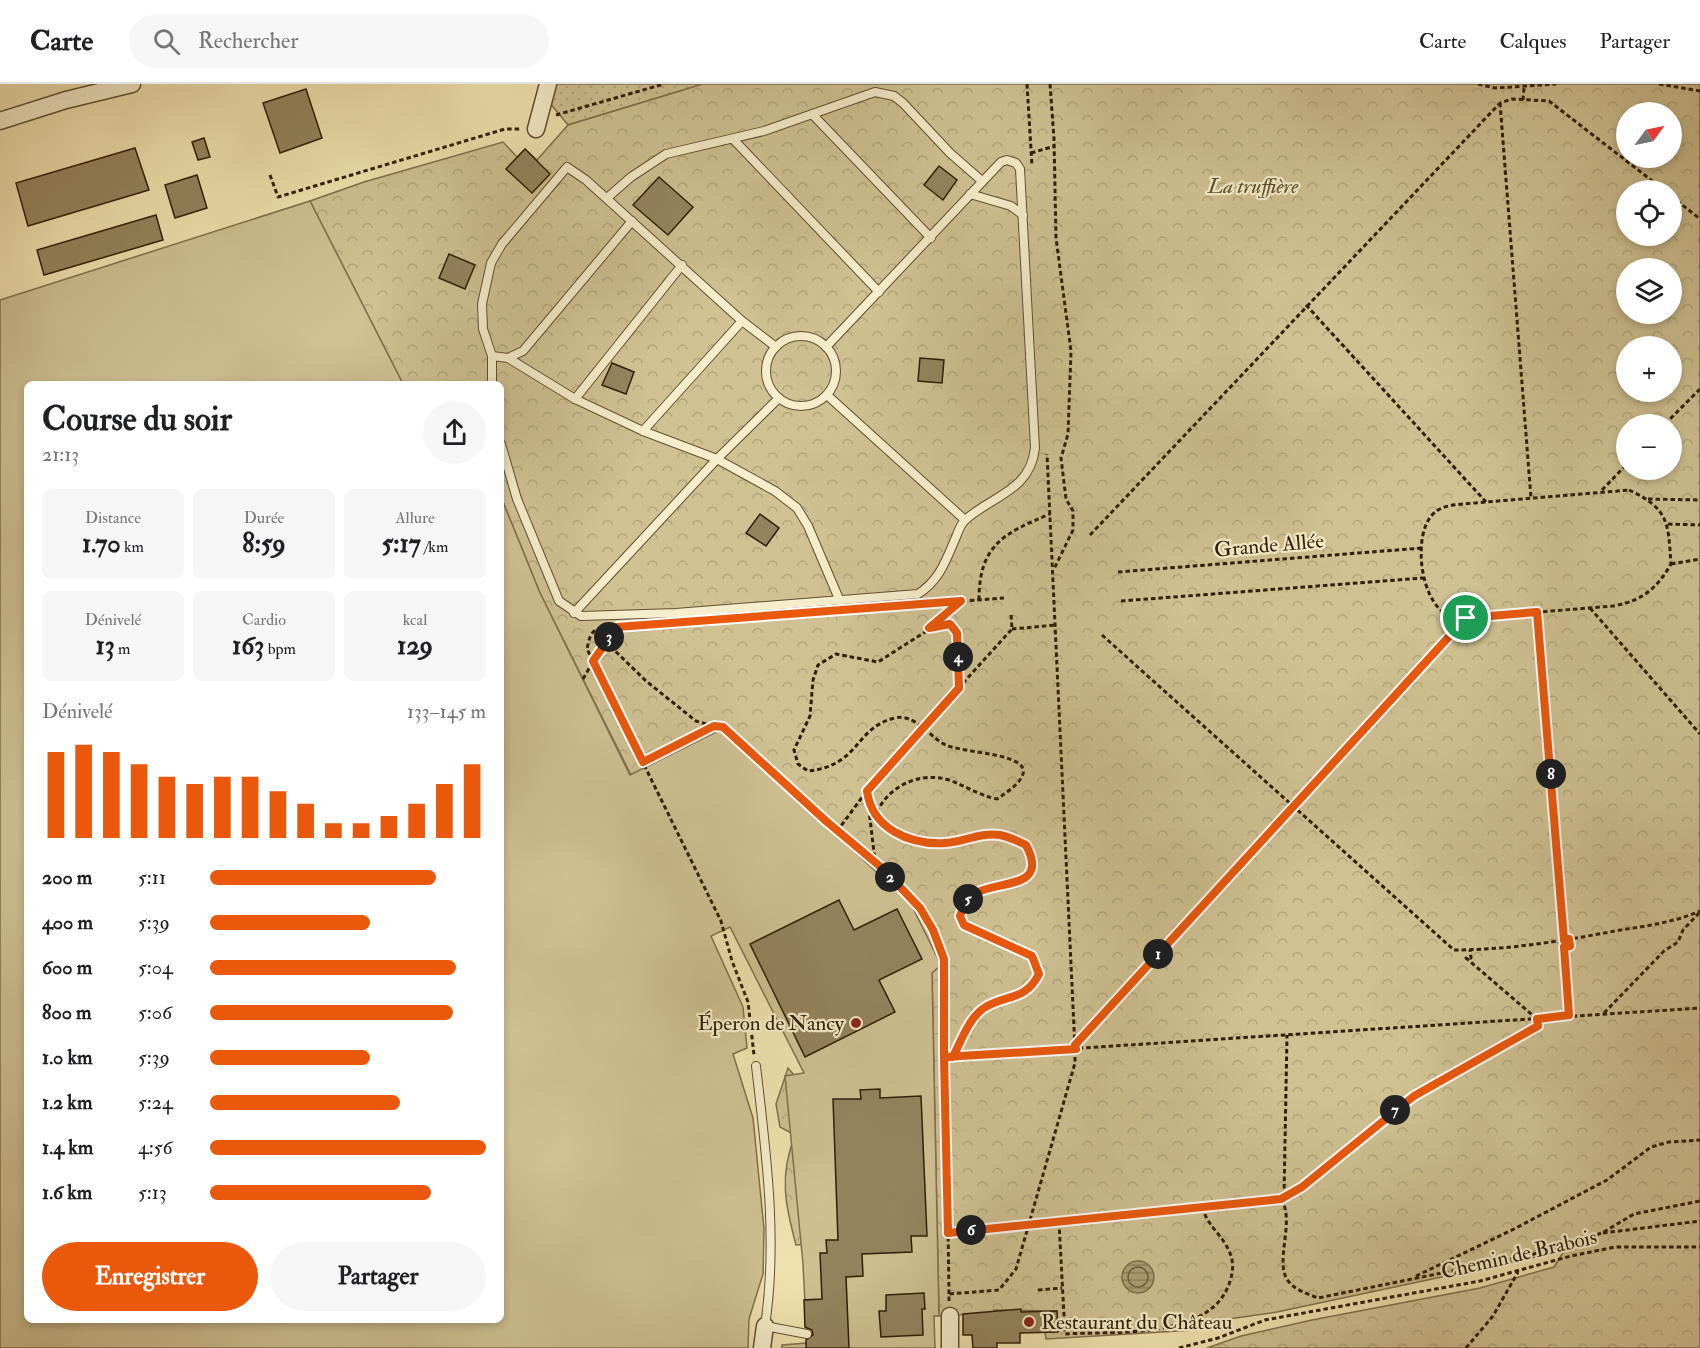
<!DOCTYPE html>
<html lang="fr">
<head>
<meta charset="utf-8">
<style>
	:root { --surface:#fff; --page:#f6f6f6; --text:#202124; --muted:#757577; --line:#e0e0e0; --accent:#ea580c }
	body { margin:0; font-family:"IM FELL Double Pica",serif; background:var(--page); color:var(--text); height:100vh; display:flex; flex-direction:column; font-size:22px; white-space:nowrap }
	* { box-sizing:border-box; margin:0 }
	p { font-size:20px; color:var(--muted) }
	.icon { flex:none; width:33px; height:33px; fill:none; stroke:currentColor; stroke-width:2; stroke-linecap:round; stroke-linejoin:round }
	.map { position:relative; flex:1; overflow:hidden }
	.sheet { position:absolute; left:24px; top:297px; width:480px; height:942px; display:flex; flex-direction:column; background:var(--surface); border-radius:9px; box-shadow:0 3px 9px #0003 }
	.sheet>* { flex:none }
	.needle { width:39px; rotate:57deg }
	.buttons { position:absolute; left:1616px; top:18px; display:grid; gap:12px }
	.buttons a { display:grid; place-items:center; width:66px; height:66px; border-radius:50%; background:var(--surface); box-shadow:0 3px 9px #0003; font-size:30px }
	.pin { position:absolute; display:grid; place-items:center; width:51px; height:51px; color:#fff; margin:-26px; border:3px solid #fff; border-radius:50%; box-shadow:0 2px 6px #0007 }
	.km { position:absolute; width:30px; height:30px; margin:-15px; border-radius:50%; background:#222; color:#fff; font-size:16px; line-height:30px; text-align:center }
	.round { display:grid; place-items:center; flex:none; width:63px; height:63px; border-radius:32px; background:var(--page) }
	.summary { display:flex; align-items:center; justify-content:space-between; height:102px; padding:0 18px }
	h1 { font-size:33px; font-weight:700; line-height:45px }
	.metrics { display:grid; grid-template-columns:repeat(3,1fr); gap:9px; height:102px; padding:6px 18px }
	.metrics div { display:grid; align-content:center; border-radius:9px; background:var(--page); text-align:center }
	.metrics b { font-size:26px; font-weight:700 }
	.metrics small { font-size:16px; font-weight:400 }
	.metrics p { font-size:16px }
	.chart { height:168px; padding:12px 18px }
	.chart p { display:flex; justify-content:space-between }
	.chart svg { width:100%; height:108px; margin-top:6px; stroke:var(--accent); stroke-width:6 }
	.button { display:flex; gap:12px; margin-top:auto; padding:12px 18px }
	.button a { flex:1; height:69px; border-radius:36px; background:var(--accent); color:#fff; font-size:24px; font-weight:700; line-height:69px; text-align:center }
	.button a+a { background:var(--page); color:var(--text) }
	ul { padding:0 18px; list-style:none; font-size:20px }
	li { display:grid; grid-template-columns:96px 72px 1fr; align-items:center; height:45px }
	li i { height:15px; border-radius:8px; background:var(--accent) }
	header { display:flex; align-items:center; gap:36px; box-sizing:border-box; height:84px; padding:0 30px; background:var(--surface); border-bottom:2px solid var(--line) }
	header strong { font-size:28px }
	nav { display:flex; gap:33px; margin-inline-start:auto; font-size:21px }
	.search { width:420px; height:54px; background:var(--page); display:flex; align-items:center; gap:15px; box-sizing:border-box; padding:0 21px; border-radius:33px; color:var(--muted); font-size:22px }
	.map>svg:first-child { display:block }
	.grass { fill:url(#grass-dots); stroke:#806f4c; stroke-width:1.5 }
	.forest { fill:url(#forest-crowns); stroke:#806f4c; stroke-width:1.5; fill-rule:evenodd }
	.garden { fill:#cfc192; stroke:#806f4c; stroke-width:1.5 }
	.water { fill:url(#water-rules); stroke:#7c6c4a; stroke-width:1.5 }
	.lines { fill:none; stroke-linecap:round; stroke-linejoin:round }
	.shore { stroke:#705e3e; stroke-width:1.5 }
	.building { fill:#94845e; stroke:#301d07; stroke-width:1.5 }
	.service-casing { stroke:#604e31; stroke-width:10 }
	.minor-casing { stroke:#604e31; stroke-width:19 }
	.path { stroke:#301d07; stroke-width:3; stroke-dasharray:4.5 3; stroke-linecap:butt }
	.service { stroke:#f5edcb; stroke-width:8 }
	.minor { stroke:#f5edcb; stroke-width:16 }
	.route-casing { stroke:#fff; stroke-width:12 }
	.route { stroke:#ea580c; stroke-width:8 }
	.poi-dot { fill:#8f2418; stroke:#f5edcb; stroke-width:2 }
	.labels { text-anchor:middle; stroke-width:4.5; stroke-linejoin:round; paint-order:stroke }
	.park-label { font-size:21px; font-style:italic; fill:#604e31; stroke:#f5edcb }
	.street-label { font-size:21px; fill:#301d07; stroke:#f5edcb }
	.poi-label { font-size:21px; fill:#301d07; stroke:#f5edcb; text-anchor:end }
</style>
</head>
<body>
<header>
<strong>Carte</strong>
<div class="search"><svg class="icon" aria-label="search" viewBox="0 0 24 24"><circle cx="10" cy="10" r="6"/><path d="M15 15l6 6"/></svg>Rechercher</div>
<nav><a>Carte</a><a>Calques</a><a>Partager</a></nav>
</header>
<div class="map">
<svg width="1700" height="1264" viewBox="0 0 1700 1264">
	<defs>
		<pattern id="grass-dots" width="8" height="8" patternUnits="userSpaceOnUse" patternTransform="scale(1.5)"><rect width="8" height="8" fill="#cfc192"/><path d="M2 2h.1M6 6h.1" fill="none" stroke="#b2a57c" stroke-width="1.8" stroke-linecap="round"/></pattern>
		<pattern id="forest-crowns" width="20" height="18" patternUnits="userSpaceOnUse" patternTransform="scale(1.5)"><rect width="20" height="18" fill="#cfc192"/><path d="M2 6a3 3 0 1 1 6 0M12 15a3 3 0 1 1 6 0" fill="none" stroke="#b2a57c"/></pattern>
		<pattern id="water-rules" width="6" height="5" patternUnits="userSpaceOnUse" patternTransform="scale(1.5)"><rect width="6" height="5" fill="#afa076"/><path d="M0 2.5h6" fill="none" stroke="#8f825f"/></pattern>
	</defs>
	<rect width="100%" height="100%" fill="#f0e3af"/>
	<filter id="stains"><feTurbulence type="fractalNoise" baseFrequency=".00333" numOctaves="4"/><feColorMatrix values="0 0 0 0 .2 0 0 0 0 .09 0 0 0 0 .02 0 0 0 .5 -.17"/></filter>
	<radialGradient id="worn" r=".72"><stop offset=".6" stop-color="#630" stop-opacity="0"/><stop offset="1" stop-color="#630" stop-opacity=".3"/></radialGradient>
	<polygon class="grass" points="556,0 703,0 568,41 549,18"/>
	<g class="forest">
		<path d="M 703,0 L 1700,0 L 1700,1264 L 1207,1264 L 1241,1252 L 1312,1236 L 1480,1204 L 1554,1183 L 1564,1167 L 1277,1228 C 1249,1233 1221,1234 1195,1243 L 1195,1246 L 1046,1255 L 1045,1248 L 1058,1247 L 1057,1227 L 994,1226 L 994,1229 L 939,1232 L 932,889 L 941,881 L 722,645 L 631,691 L 540,509 L 501,413 L 501,300 L 403,300 L 310,117 L 364,98 L 503,58 L 517,73 L 525,65 L 537,76 L 568,41 ZM 1626,28 L 1671,28 L 1671,74 L 1626,74 ZM 1626,106 L 1671,106 L 1671,152 L 1626,152 ZM 1626,184 L 1671,184 L 1671,230 L 1626,230 ZM 1626,262 L 1671,262 L 1671,308 L 1626,308 ZM 1626,340 L 1671,340 L 1671,386 L 1626,386 Z"/>
		<path d="M 788,984 L 810,1010 L 811,1160 L 796,1161 C 785,1120 779,1092 795,1051 L 780,1043 L 776,1020 Z"/>
	</g>
	<polygon class="garden" points="310,117 403,300 27,300 27,1236 501,1236 501,413 540,509 630,691 722,645 911,820 941,881 932,889 939,1232 934,1232 935,1264 782,1264 782,1261 807,1259 803,1180 785,992 804,989 730,843 711,852 743,923 747,964 733,970 753,1034 764,1145 763,1190 749,1235 748,1264 0,1264 0,216"/>
	<circle class="water" cx="1138" cy="1193" r="16"/>
	<g class="lines">
		<circle class="shore" cx="1138" cy="1193" r="10"/>
	</g>
	<g class="building">
		<polygon points="306,5 322,54 280,69 263,19"/>
		<polygon points="204,54 210,73 198,76 192,58"/>
		<polygon points="135,64 149,106 28,142 16,99"/>
		<polygon points="525,65 550,90 532,109 506,85"/>
		<polygon points="939,82 957,96 943,116 924,101"/>
		<polygon points="197,91 207,124 175,134 165,101"/>
		<polygon points="659,93 693,123 668,151 633,121"/>
		<polygon points="156,131 163,156 44,191 37,166"/>
		<polygon points="449,170 475,181 465,205 439,194"/>
		<polygon points="920,274 944,276 942,299 918,297"/>
		<polygon points="612,279 634,288 626,310 602,301"/>
		<polygon points="760,430 779,444 766,462 746,449"/>
		<polygon points="839,816 854,846 897,825 922,875 879,896 895,928 805,973 750,860"/>
		<polygon points="880,1005 880,1014 921,1012 927,1152 911,1152 912,1168 862,1170 863,1192 846,1193 849,1264 806,1264 806,1256 813,1251 812,1246 805,1243 804,1216 822,1215 820,1169 827,1169 826,1156 838,1156 833,1015 861,1015 860,1006"/>
		<polygon points="924,1209 925,1225 922,1225 923,1251 881,1253 879,1227 886,1227 886,1211"/>
		<polygon points="1021,1225 1021,1228 1057,1227 1058,1248 1020,1249 1020,1259 997,1259 997,1264 973,1264 972,1251 963,1251 963,1230"/>
	</g>
	<g class="lines">
		<defs>
			<g id="service">
				<polyline points="813,31 931,154"/>
				<polyline points="733,55 879,208"/>
				<polyline points="970,110 1011,122 1023,131"/>
				<polyline points="607,114 631,93 666,70 764,47 875,8 894,12 903,19 950,69 982,97"/>
				<circle cx="801" cy="287" r="35"/>
				<polyline points="492,272 508,274 575,315 643,347 717,375 775,407 797,424 808,442 839,515"/>
				<polyline points="508,274 523,267 632,137"/>
				<polyline points="492,300 492,272 483,245 482,220 491,179 502,160 567,83 586,96 742,237 776,263"/>
				<polyline points="827,311 965,436"/>
				<polyline points="575,315 682,181"/>
				<polyline points="643,347 742,237"/>
				<path d="M 501,360 L 517,415 L 559,517 L 581,532 L 676,529 L 918,510 C 940,496 946,476 956,453 C 958,448 960,442 964,437 C 992,411 1030,408 1035,364 L 1020,85 L 1016,79 L 1007,76 L 1001,78 L 826,263"/>
				<polyline points="574,529 717,375 779,314"/>
				<path d="M 756,982 C 766,1068 778,1155 765,1242 L 807,1250"/>
			</g>
			<g id="minor">
				<polyline points="0,37 66,16 132,0"/>
				<polyline points="536,45 548,0"/>
				<polyline points="950,1232 950,1264"/>
				<polyline points="762,1264 765,1242"/>
			</g>
		</defs>
		<use href="#service" class="service-casing"/>
		<use href="#minor" class="minor-casing"/>
		<g class="path">
			<polyline points="1027,0 1032,82"/>
			<polyline points="1050,0 1054,55 1056,154 1071,267 1068,350 1061,374 1066,415 1073,427 1073,446 1054,485"/>
			<polyline points="1478,0 1495,4 1556,0"/>
			<polyline points="1659,0 1700,7"/>
			<polyline points="1523,16 1524,4"/>
			<polyline points="1500,19 1531,414"/>
			<polyline points="556,31 664,0"/>
			<polyline points="1031,69 1055,62"/>
			<polyline points="270,91 278,113 505,45 521,45"/>
			<polyline points="1671,112 1700,135"/>
			<polyline points="1306,221 1486,418"/>
			<polyline points="1665,340 1700,305"/>
			<polyline points="1602,406 1626,381"/>
			<path d="M 1629,406 C 1670,425 1668,440 1671,480 C 1656,506 1641,517 1613,522 L 1466,534 C 1460,533 1453,533 1448,531 C 1420,518 1412,451 1433,430 C 1441,422 1452,421 1463,420 Z"/>
			<polyline points="1648,415 1700,416"/>
			<polyline points="1668,440 1700,441"/>
			<polyline points="1090,451 1500,19 1512,15 1549,17 1664,106"/>
			<polyline points="1671,480 1700,475"/>
			<polyline points="1118,488 1422,464"/>
			<path d="M 979,516 C 979,461 1004,449 1050,430"/>
			<polyline points="1121,517 1423,494"/>
			<polyline points="925,520 1004,514"/>
			<polyline points="1590,524 1700,650"/>
			<polyline points="1537,528 1564,856"/>
			<polyline points="933,541 960,518"/>
			<path d="M 602,544 C 590,545 589,556 587,565 L 721,837 L 732,877 L 748,918 L 754,971"/>
			<polyline points="1012,545 1056,541"/>
			<path d="M 1102,551 L 1454,866 C 1507,866 1562,857 1615,847 C 1644,842 1673,839 1700,827"/>
			<polyline points="605,557 646,597 696,637 730,647 838,746"/>
			<polyline points="583,595 605,557 617,543"/>
			<polyline points="643,678 712,643"/>
			<polyline points="867,709 875,777"/>
			<polyline points="869,717 876,730"/>
			<polyline points="1604,929 1664,867 1678,858 1683,846 1700,828"/>
			<polyline points="1569,931 1564,863 1570,862 1569,855"/>
			<polyline points="1075,961 1466,534"/>
			<polyline points="944,973 1700,924"/>
			<path d="M 953,973 C 961,957 969,934 984,924 C 1005,910 1025,918 1039,890 L 1032,872 L 964,841 L 960,832 C 963,822 967,815 976,809 C 998,795 1050,806 1026,761 C 1017,756 1007,751 996,751 C 978,750 962,758 945,759 C 920,761 888,753 876,730 C 888,702 920,687 949,696 C 966,702 978,711 997,715 C 1070,668 971,672 946,661 C 930,654 915,629 895,634 C 855,643 860,682 808,687 L 798,680 L 794,666 L 810,632 L 813,596 L 818,581 L 836,570 L 878,578 L 936,541 L 949,540 L 957,549 L 959,604"/>
			<polyline points="1284,1112 1287,951"/>
			<path d="M 1281,1115 C 1296,1137 1273,1180 1289,1198 C 1297,1207 1308,1210 1318,1214 L 1531,1171 L 1602,1149 L 1634,1130 L 1700,1117"/>
			<path d="M 1059,1138 L 1065,1250 C 1113,1247 1201,1255 1226,1207 C 1231,1197 1234,1186 1232,1176 C 1228,1155 1208,1144 1203,1125"/>
			<path d="M 948,1149 L 1264,1119 C 1317,1106 1368,1043 1413,1012 C 1452,985 1496,964 1538,942 L 1537,935 L 1466,874 L 1471,874 L 1470,866"/>
			<polyline points="1603,1149 1700,1137"/>
			<polyline points="1416,1192 1514,1145 1607,1096 1651,1063 1669,1058 1700,1056"/>
			<polyline points="1038,1206 1062,1204"/>
			<path d="M 949,1210 L 944,875 C 924,816 883,785 838,746 L 874,697 L 1012,545 L 1011,529"/>
			<polyline points="949,1217 949,1210 999,1206 1016,1185 1075,979 1075,965 1047,370"/>
			<polyline points="1179,1264 1218,1254 1265,1236 1480,1197 1571,1172 1615,1163 1700,1163"/>
			<polyline points="1466,1264 1493,1232 1518,1188"/>
		</g>
		<use href="#service" class="service"/>
		<use href="#minor" class="minor"/>
	</g>
	<g class="lines">
		<defs>
			<path id="route" d="M 1466,534 L 1075,961 L 1076,965 L 944,973 L 944,875 L 933,846 L 920,824 L 882,784 L 826,737 L 723,643 L 714,642 L 643,678 L 593,577 L 617,543 L 961,517 L 929,544 L 950,540 L 957,549 L 959,604 L 867,707 C 872,745 910,761 945,759 C 963,758 981,748 1000,751 C 1010,753 1018,757 1026,761 C 1050,806 998,796 976,809 C 967,815 963,822 960,832 L 964,841 L 1032,872 L 1039,890 C 1025,918 1005,910 984,924 C 969,934 961,957 953,973 L 944,973 L 948,1149 L 1281,1115 L 1302,1103 L 1414,1012 L 1538,942 L 1537,935 L 1569,931 L 1564,863 L 1570,862 L 1569,855 L 1564,856 L 1537,528 L 1466,534"/>
		</defs>
		<use href="#route" class="route-casing"/>
		<use href="#route" class="route"/>
	</g>
	<g class="poi-dot">
		<circle cx="856" cy="939" r="6"/>
		<circle cx="1029" cy="1238" r="6"/>
	</g>
	<g class="labels">
		<g class="park-label">
			<text x="1253" y="109">La truffière</text>
		</g>
		<g class="street-label">
			<text transform="translate(1269 461) rotate(-5)" y="7">Grande Allée</text>
			<text transform="translate(1519 1170) rotate(-13)" y="7">Chemin de Brabois</text>
		</g>
		<g class="poi-label">
			<text x="844" y="946">Éperon de Nancy</text>
			<text x="1041" y="1245" text-anchor="start">Restaurant du Château</text>
		</g>
	</g>
	<rect width="100%" height="100%" filter="url(#stains)"/>
	<rect width="100%" height="100%" fill="url(#worn)"/>
</svg>
<div class="buttons">
<a><svg class="needle" viewBox="-14 -14 28 28"><path d="M0-13l5 13h-10z" fill="#e53935"/><path d="M0 13l5-13h-10z" fill="#757577"/></svg></a>
<a><svg class="icon" aria-label="locate" viewBox="0 0 24 24"><circle cx="12" cy="12" r="6"/><path d="M12 2v4M12 18v4M2 12h4M18 12h4"/></svg></a>
<a><svg class="icon" aria-label="layers" viewBox="0 0 24 24"><path d="M12 4l9 5-9 5-9-5zM3 14l9 5 9-5"/></svg></a>
<a>+</a>
<a>−</a>
</div>
<div class="pin" style="left:1466px;top:534px;background:#1e9e55"><svg class="icon" aria-label="arrive" viewBox="0 0 24 24"><path d="M6 21V4h12l-3 4 3 4H6"/></svg></div>
<b class="km" style="left:1158px;top:870px">1</b>
<b class="km" style="left:890px;top:793px">2</b>
<b class="km" style="left:609px;top:553px">3</b>
<b class="km" style="left:958px;top:573px">4</b>
<b class="km" style="left:968px;top:815px">5</b>
<b class="km" style="left:971px;top:1146px">6</b>
<b class="km" style="left:1395px;top:1026px">7</b>
<b class="km" style="left:1551px;top:690px">8</b>
<section class="sheet">
<div class="summary"><div><h1>Course du soir</h1><p>21:13</p></div><a class="round"><svg class="icon" aria-label="share" viewBox="0 0 24 24"><path d="M12 15V3M7 8l5-5 5 5M5 13v7h14v-7"/></svg></a></div>
<div class="metrics">
<div><p>Distance</p><b>1.70<small> km</small></b></div>
<div><p>Durée</p><b>8:59</b></div>
<div><p>Allure</p><b>5:17<small> /km</small></b></div>
</div>
<div class="metrics">
<div><p>Dénivelé</p><b>13<small> m</small></b></div>
<div><p>Cardio</p><b>163<small> bpm</small></b></div>
<div><p>kcal</p><b>129</b></div>
</div>
<div class="chart"><p><span>Dénivelé</span>133–145 m</p>
<svg viewBox="0 0 160 44" preserveAspectRatio="none"><path d="M5 44V9M15 44V6M25 44V9M35 44V14M45 44V19M55 44V22M65 44V19M75 44V19M85 44V25M95 44V30M105 44V38M115 44V38M125 44V35M135 44V30M145 44V22M155 44V14"/></svg>
</div>
<ul>
<li><b>200 m</b>5:11<i style="width:82%"></i></li>
<li><b>400 m</b>5:39<i style="width:58%"></i></li>
<li><b>600 m</b>5:04<i style="width:89%"></i></li>
<li><b>800 m</b>5:06<i style="width:88%"></i></li>
<li><b>1.0 km</b>5:39<i style="width:58%"></i></li>
<li><b>1.2 km</b>5:24<i style="width:69%"></i></li>
<li><b>1.4 km</b>4:56<i style="width:100%"></i></li>
<li><b>1.6 km</b>5:13<i style="width:80%"></i></li>
</ul>
<div class="button"><a>Enregistrer</a><a>Partager</a></div>
</section>
</div>
</body>
</html>
